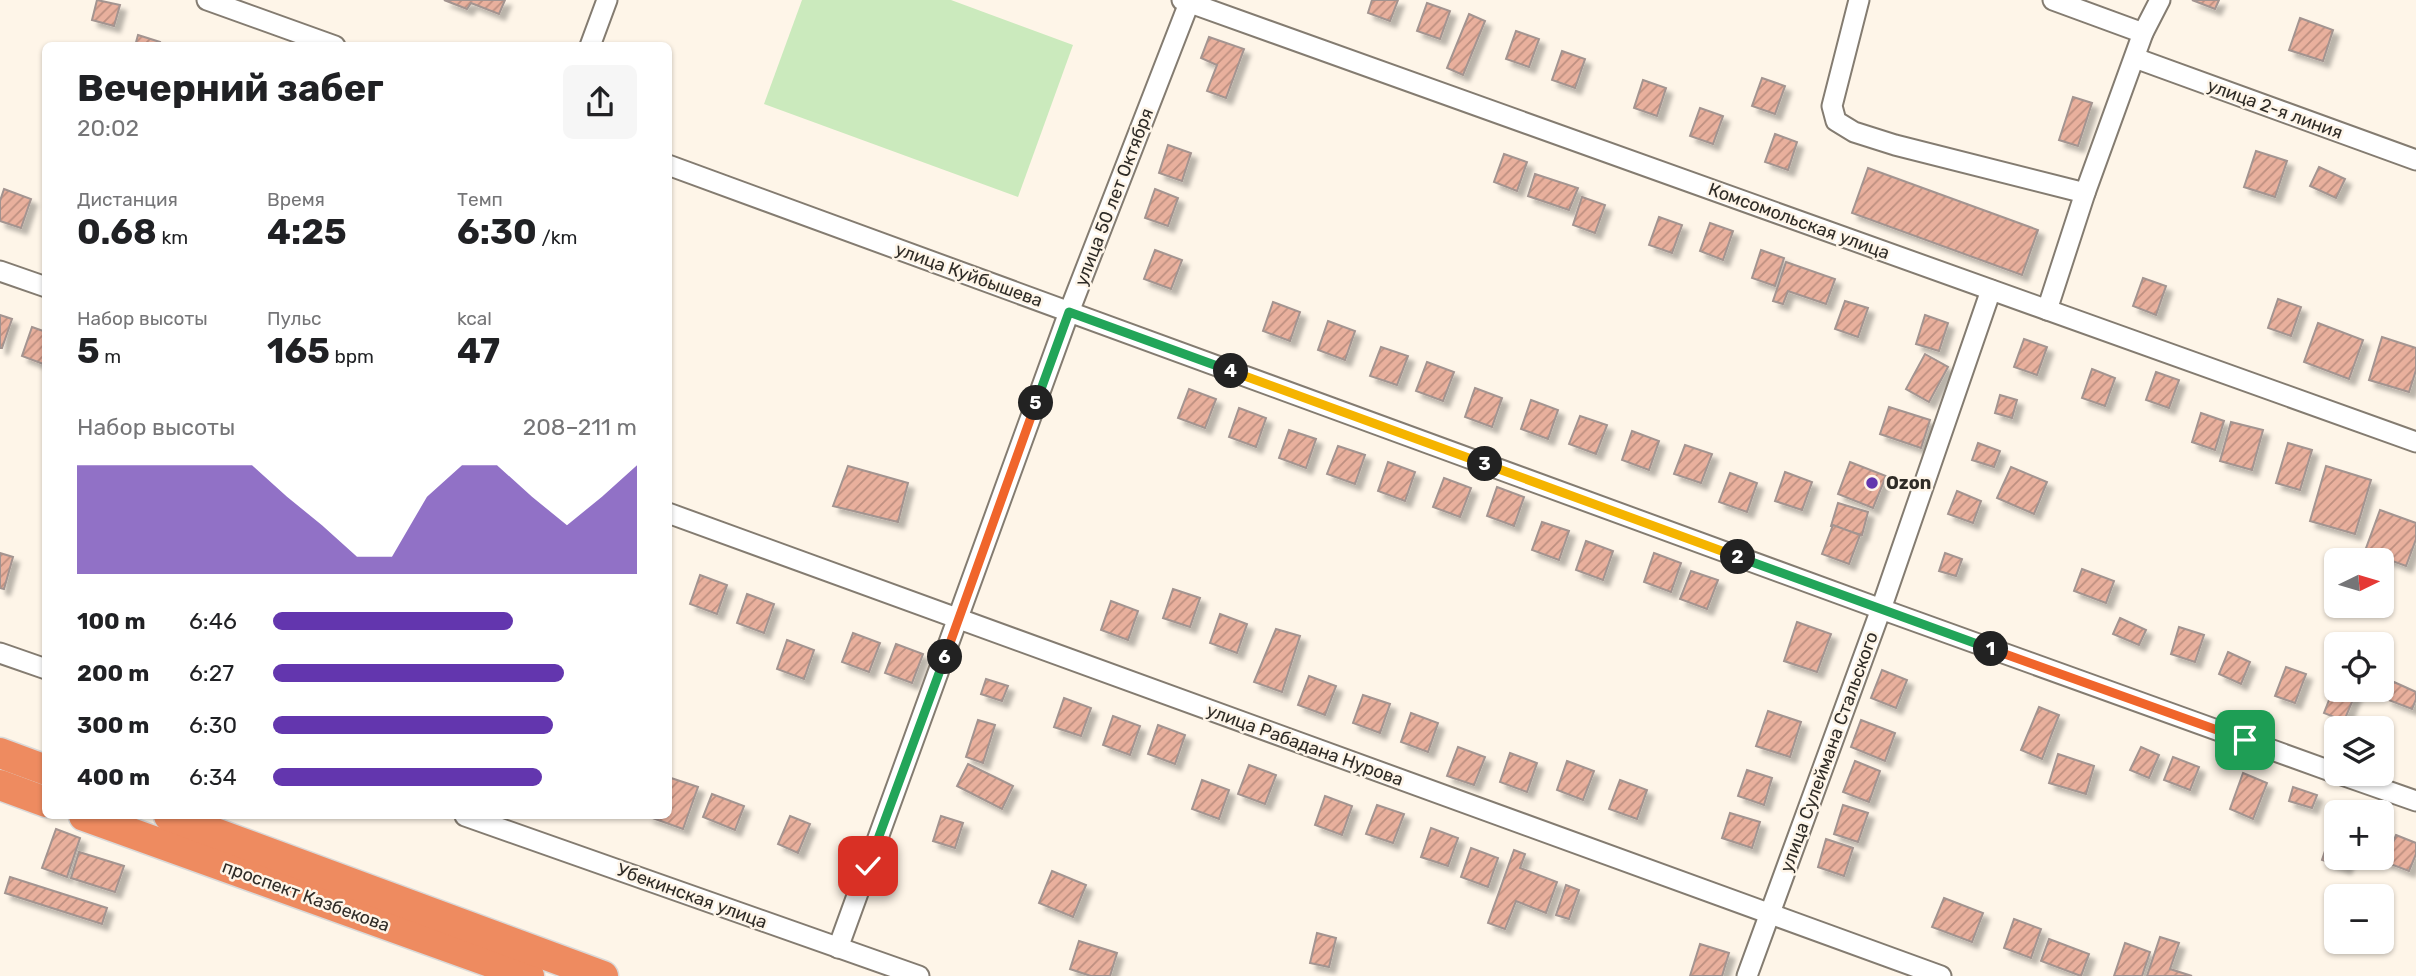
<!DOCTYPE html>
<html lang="ru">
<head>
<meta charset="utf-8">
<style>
	:root { --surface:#fff; --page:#f6f6f6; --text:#202124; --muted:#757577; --accent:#6336ae }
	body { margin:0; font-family:Rubik,sans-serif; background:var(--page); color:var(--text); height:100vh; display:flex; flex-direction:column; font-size:26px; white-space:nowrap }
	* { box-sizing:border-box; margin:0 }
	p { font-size:23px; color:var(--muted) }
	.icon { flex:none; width:38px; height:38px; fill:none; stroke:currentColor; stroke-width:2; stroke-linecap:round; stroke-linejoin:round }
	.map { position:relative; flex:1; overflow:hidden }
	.panel { position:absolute; left:42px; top:42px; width:630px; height:777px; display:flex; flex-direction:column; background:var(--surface); border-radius:10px; box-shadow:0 2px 5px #0004 }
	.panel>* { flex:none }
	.needle { width:46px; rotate:85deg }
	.buttons { position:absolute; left:2324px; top:548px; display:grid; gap:14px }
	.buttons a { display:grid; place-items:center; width:70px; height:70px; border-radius:10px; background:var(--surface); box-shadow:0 2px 5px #0004; font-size:35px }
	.pin { position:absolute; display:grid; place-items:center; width:60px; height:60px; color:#fff; margin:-30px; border-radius:14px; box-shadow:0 4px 10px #0006 }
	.km { position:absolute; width:35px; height:35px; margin:-18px; border-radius:50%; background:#222; color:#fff; font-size:19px; line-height:35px; text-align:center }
	.round { display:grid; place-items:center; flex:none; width:74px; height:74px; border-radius:10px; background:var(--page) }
	.summary { display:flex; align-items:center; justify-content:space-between; height:119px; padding:0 35px }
	h1 { font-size:38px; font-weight:700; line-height:52px }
	.stats { display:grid; grid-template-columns:repeat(3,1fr); gap:10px; height:119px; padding:7px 35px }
	.stats div { display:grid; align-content:center }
	.stats b { font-size:35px; font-weight:700 }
	.stats small { font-size:19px; font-weight:400 }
	.stats p { font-size:19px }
	.chart { height:196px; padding:14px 35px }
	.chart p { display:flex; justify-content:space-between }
	.chart svg { width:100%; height:126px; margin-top:7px; fill:var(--accent); opacity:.7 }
	ul { padding:0 35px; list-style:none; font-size:23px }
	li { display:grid; grid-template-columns:112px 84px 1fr; align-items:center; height:52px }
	li i { height:18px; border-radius:9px; background:var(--accent) }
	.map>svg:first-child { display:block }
	.pitch { fill:#cbeabd }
	.building { fill:url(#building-hatch); stroke:#a39490; stroke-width:2; filter:url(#shadow) }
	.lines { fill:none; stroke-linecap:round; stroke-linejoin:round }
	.minor-casing { stroke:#847c71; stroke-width:23 }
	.highway-casing { stroke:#dad9d8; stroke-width:33 }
	.minor { stroke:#fff; stroke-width:19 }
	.highway { stroke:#ee8b60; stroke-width:30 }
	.split-1-casing { stroke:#fff; stroke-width:14 }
	.split-2-casing { stroke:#fff; stroke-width:14 }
	.split-3-casing { stroke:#fff; stroke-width:14 }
	.split-4-casing { stroke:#fff; stroke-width:14 }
	.split-5-casing { stroke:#fff; stroke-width:14 }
	.split-6-casing { stroke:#fff; stroke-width:14 }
	.split-7-casing { stroke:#fff; stroke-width:14 }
	.split-1 { stroke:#f0652b; stroke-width:9 }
	.split-2 { stroke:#22a559; stroke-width:9 }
	.split-3 { stroke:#f5b400; stroke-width:9 }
	.split-4 { stroke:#f5b400; stroke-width:9 }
	.split-5 { stroke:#22a559; stroke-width:9 }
	.split-6 { stroke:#f0652b; stroke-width:9 }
	.split-7 { stroke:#22a559; stroke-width:9 }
	.poi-dot { fill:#6336ae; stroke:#fef5e8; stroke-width:2.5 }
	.labels { text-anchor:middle; stroke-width:5; stroke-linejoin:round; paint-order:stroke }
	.street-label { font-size:18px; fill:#2f2c27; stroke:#fef5e8 }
	.poi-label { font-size:18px; font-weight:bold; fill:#2f2c27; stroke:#fef5e8; text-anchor:start }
</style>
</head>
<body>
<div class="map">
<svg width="2416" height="976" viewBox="0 0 2416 976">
	<defs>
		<pattern id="building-hatch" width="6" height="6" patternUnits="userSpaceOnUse" patternTransform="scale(1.75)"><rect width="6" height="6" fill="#e9b09d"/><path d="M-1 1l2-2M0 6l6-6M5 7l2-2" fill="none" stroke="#bd8f80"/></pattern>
		<filter id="shadow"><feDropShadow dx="6" dy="6" stdDeviation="2" flood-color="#0004"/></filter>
	</defs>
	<rect width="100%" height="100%" fill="#fef5e8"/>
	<polygon class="pitch" points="802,0 951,0 1073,45 1018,197 764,104"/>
	<g class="building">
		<polygon points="97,0 120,5 114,26 92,20"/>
		<polygon points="444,0 505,0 499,14 471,3 467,9"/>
		<polygon points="1372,0 1398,0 1390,21 1368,13"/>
		<polygon points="2192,0 2219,0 2215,9"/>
		<polygon points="1427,3 1450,11 1440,39 1417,31"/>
		<polygon points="1469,14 1485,21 1463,75 1447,68"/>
		<polygon points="2300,18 2333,30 2323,61 2289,50"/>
		<polygon points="1516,31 1539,39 1529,67 1506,59"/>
		<polygon points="138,35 160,42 159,46 135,46"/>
		<polygon points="1209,37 1244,49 1226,98 1207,91 1217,65 1201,58"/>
		<polygon points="1562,51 1585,59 1575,88 1552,80"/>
		<polygon points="1762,78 1785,86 1775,114 1752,106"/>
		<polygon points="1643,80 1666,88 1657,116 1634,108"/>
		<polygon points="2073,97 2092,103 2078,146 2059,140"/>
		<polygon points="1700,108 1723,116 1713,144 1690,136"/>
		<polygon points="1775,134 1797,142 1788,170 1765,162"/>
		<polygon points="1168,145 1191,153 1182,181 1159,173"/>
		<polygon points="2256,151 2287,161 2275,197 2244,187"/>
		<polygon points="1504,154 1527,162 1517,191 1494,182"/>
		<polygon points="2319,167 2345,179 2336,198 2310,186"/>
		<polygon points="1868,168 2038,230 2022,275 1852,213"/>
		<polygon points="1535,174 1578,188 1569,210 1528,196"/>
		<polygon points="4,189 31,199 21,228 0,221 0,201"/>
		<polygon points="1155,189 1178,198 1168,226 1145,218"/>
		<polygon points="1582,197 1605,205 1595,233 1573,225"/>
		<polygon points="1659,217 1682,225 1672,253 1649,245"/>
		<polygon points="1710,223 1733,231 1723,260 1700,251"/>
		<polygon points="1155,250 1182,260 1171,289 1144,279"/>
		<polygon points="1761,250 1784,258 1775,286 1752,278"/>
		<polygon points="1786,262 1835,279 1826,304 1788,291 1783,304 1773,301"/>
		<polygon points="2143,278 2166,286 2156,315 2133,306"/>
		<polygon points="2278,299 2301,307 2291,336 2268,328"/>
		<polygon points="1845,301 1868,308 1858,337 1835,329"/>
		<polygon points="1273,302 1300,312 1290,341 1263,331"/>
		<polygon points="0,315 12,319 2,348 0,348"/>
		<polygon points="1925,315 1948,323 1939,351 1916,344"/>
		<polygon points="1328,321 1355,331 1345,360 1318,350"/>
		<polygon points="2318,323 2363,340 2349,379 2304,362"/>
		<polygon points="32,327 46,332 46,365 22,356"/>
		<polygon points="2382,337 2416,348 2416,370 2409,392 2369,380"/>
		<polygon points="2024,339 2047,347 2037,375 2014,367"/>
		<polygon points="1381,347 1408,356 1397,385 1370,376"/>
		<polygon points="1925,354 1948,367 1929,402 1906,389"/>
		<polygon points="1427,362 1454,372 1443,401 1416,391"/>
		<polygon points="2092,369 2115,378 2105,406 2082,398"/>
		<polygon points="2156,372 2179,380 2169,408 2146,400"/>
		<polygon points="1475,388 1502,398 1492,427 1465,417"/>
		<polygon points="1189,389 1216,399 1205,428 1178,418"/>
		<polygon points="2000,395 2017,400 2012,418 1995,413"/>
		<polygon points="1531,400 1558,410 1548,439 1521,429"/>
		<polygon points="1889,407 1930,420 1921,448 1880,434"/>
		<polygon points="1239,408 1266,418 1256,447 1229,437"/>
		<polygon points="2201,413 2224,421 2215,450 2192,442"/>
		<polygon points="1580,416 1607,425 1596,454 1569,444"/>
		<polygon points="2231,422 2263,430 2252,470 2220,461"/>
		<polygon points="1289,430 1316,439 1306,468 1279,458"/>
		<polygon points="1632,431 1659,441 1649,470 1622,460"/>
		<polygon points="1978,443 2000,451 1994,467 1972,460"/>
		<polygon points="2288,443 2312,450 2300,490 2276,483"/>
		<polygon points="1685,445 1712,454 1701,483 1674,474"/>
		<polygon points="1338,446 1365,455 1355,484 1327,474"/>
		<polygon points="1388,462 1415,472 1405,501 1378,491"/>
		<polygon points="1850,462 1886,476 1873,508 1838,494"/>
		<polygon points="848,466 908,483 898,522 833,506"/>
		<polygon points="2326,466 2371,480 2355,534 2310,521"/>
		<polygon points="2011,467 2047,482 2034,514 1997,498"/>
		<polygon points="1785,472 1812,482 1802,510 1775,501"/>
		<polygon points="1730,473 1757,483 1747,512 1719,502"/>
		<polygon points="1444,478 1471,488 1460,517 1433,507"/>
		<polygon points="1497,487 1524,497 1514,526 1487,516"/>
		<polygon points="1957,491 1981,501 1973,523 1948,514"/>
		<polygon points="1838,503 1868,512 1862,535 1831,526"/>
		<polygon points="2380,510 2416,523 2416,539 2406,566 2365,551"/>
		<polygon points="1542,522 1569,531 1559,560 1532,550"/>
		<polygon points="1833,525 1860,535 1849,564 1822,554"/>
		<polygon points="1586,541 1613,551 1603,580 1576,570"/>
		<polygon points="0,553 13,557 4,589 0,588"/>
		<polygon points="1654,553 1681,563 1671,592 1644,582"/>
		<polygon points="1945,553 1962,559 1956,576 1939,571"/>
		<polygon points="2082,569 2114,581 2106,603 2074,591"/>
		<polygon points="1691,571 1718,580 1707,609 1680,599"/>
		<polygon points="700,575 727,585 717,614 690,604"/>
		<polygon points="1173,589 1200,598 1190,627 1163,618"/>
		<polygon points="747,594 774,604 764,633 737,623"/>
		<polygon points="1111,601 1138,611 1128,640 1101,630"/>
		<polygon points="1220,614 1247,624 1237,653 1210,643"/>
		<polygon points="2120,618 2146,630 2139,645 2113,634"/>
		<polygon points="1797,622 1831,634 1817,672 1784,661"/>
		<polygon points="2179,627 2204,635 2195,662 2171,654"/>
		<polygon points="1276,629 1300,636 1282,692 1254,682"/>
		<polygon points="853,633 880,643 869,672 842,662"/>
		<polygon points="787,640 814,650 804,679 777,669"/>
		<polygon points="896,644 923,654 912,683 885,673"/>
		<polygon points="2228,652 2250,662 2241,684 2219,674"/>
		<polygon points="2286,667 2306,674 2295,703 2275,696"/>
		<polygon points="1882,670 1907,680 1896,708 1871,698"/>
		<polygon points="1309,676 1336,686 1325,715 1298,705"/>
		<polygon points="986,679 1008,686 1002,701 981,694"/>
		<polygon points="2336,682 2336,690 2357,690 2344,721 2324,713"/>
		<polygon points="2394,682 2416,692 2416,699 2412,709 2386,699"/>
		<polygon points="1363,695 1390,704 1380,733 1353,723"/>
		<polygon points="1064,698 1091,708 1081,736 1054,727"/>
		<polygon points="2039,707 2059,715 2042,759 2021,750"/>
		<polygon points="1768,711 1801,722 1790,757 1756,746"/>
		<polygon points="1411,713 1438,723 1428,752 1401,742"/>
		<polygon points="1113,716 1140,726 1130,755 1103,745"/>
		<polygon points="978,720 995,725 983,763 966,757"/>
		<polygon points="1861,720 1895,733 1885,761 1851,747"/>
		<polygon points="1158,725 1185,735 1175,764 1148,754"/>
		<polygon points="1458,747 1485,757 1474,785 1447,776"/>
		<polygon points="2141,747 2159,755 2149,778 2130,770"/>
		<polygon points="1510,753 1537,763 1527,792 1500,782"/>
		<polygon points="2058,754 2094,766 2086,794 2049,783"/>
		<polygon points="2173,757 2199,767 2190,790 2164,780"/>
		<polygon points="1567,761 1594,771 1583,800 1557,790"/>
		<polygon points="1855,761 1880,771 1869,802 1843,792"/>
		<polygon points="968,764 1013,786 1002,809 957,786"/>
		<polygon points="1249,765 1276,775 1265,804 1238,794"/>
		<polygon points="1747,770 1772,778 1764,805 1738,796"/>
		<polygon points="2243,773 2267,783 2253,819 2230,809"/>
		<polygon points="668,777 698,787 683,829 647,816 668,816"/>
		<polygon points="1202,780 1229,790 1219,819 1192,809"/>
		<polygon points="1620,780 1647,790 1637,819 1609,809"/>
		<polygon points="2293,787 2317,795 2312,808 2289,801"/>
		<polygon points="712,794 744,806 735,830 703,817"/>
		<polygon points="1325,796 1352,806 1342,835 1315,825"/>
		<polygon points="1377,805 1404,814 1393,843 1366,834"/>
		<polygon points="1843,805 1868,813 1858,842 1834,834"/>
		<polygon points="1730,813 1760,822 1752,848 1722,838"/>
		<polygon points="790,816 810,824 798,853 778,844"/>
		<polygon points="941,816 963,823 955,848 933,841"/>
		<polygon points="2336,818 2336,858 2349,858 2345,868 2322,860"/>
		<polygon points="1431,828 1458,838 1448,866 1421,857"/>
		<polygon points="56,829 80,838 67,877 42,868"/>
		<polygon points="2396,835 2416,843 2416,854 2409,871 2385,862"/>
		<polygon points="1826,839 1853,848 1844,876 1818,867"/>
		<polygon points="1471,848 1498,858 1488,887 1461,877"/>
		<polygon points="1514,850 1525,854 1520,868 1557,882 1546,913 1516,901 1505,929 1488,923"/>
		<polygon points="79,852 124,866 115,892 71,878"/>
		<polygon points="1052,871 1086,885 1073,917 1039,903"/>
		<polygon points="10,877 107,908 102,924 5,893"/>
		<polygon points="1566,885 1579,890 1569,919 1556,915"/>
		<polygon points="1944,898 1983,913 1972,942 1932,927"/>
		<polygon points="2014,919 2041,929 2031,958 2004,948"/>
		<polygon points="1317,933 1336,938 1329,967 1310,963"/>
		<polygon points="2160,937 2179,943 2170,969 2192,976 2147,976"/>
		<polygon points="2049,939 2089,954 2081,976 2041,961"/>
		<polygon points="1079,941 1117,953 1110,976 1091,976 1070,969"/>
		<polygon points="2125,943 2150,952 2142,976 2114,976"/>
		<polygon points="1700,944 1729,953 1722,976 1690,976"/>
	</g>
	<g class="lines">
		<defs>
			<g id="minor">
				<polyline points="207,0 335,46"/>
				<polyline points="1182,0 2416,442"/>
				<polyline points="1859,0 1832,106 1836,121 1854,132 1895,145 2085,193"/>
				<polyline points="2053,0 2143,33"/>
				<polyline points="590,46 607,0"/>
				<polyline points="2135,58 2416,160"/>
				<polyline points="668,165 1881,609 2336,773"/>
				<polyline points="0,271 46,287"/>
				<polyline points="2047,310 2085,193 2143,33 2160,0"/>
				<polyline points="668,513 1941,976"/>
				<polyline points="0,653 46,669"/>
				<polyline points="2339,774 2416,801"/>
				<polyline points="465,816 919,976"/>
				<polyline points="838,948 1069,312 1189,3 1192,0"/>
				<polyline points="1747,976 1881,609 1991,290"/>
			</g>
			<g id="highway">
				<polyline points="0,753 46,770"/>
				<polyline points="0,785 46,802"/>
				<polyline points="84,816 529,976"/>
				<polyline points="169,816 603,976"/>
			</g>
		</defs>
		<use href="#minor" class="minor-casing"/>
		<use href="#highway" class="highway-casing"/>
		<use href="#minor" class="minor"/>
		<use href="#highway" class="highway"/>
	</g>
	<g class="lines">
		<defs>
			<polyline id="split-1" points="1991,649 2245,740"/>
			<polyline id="split-2" points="1738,557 1991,649"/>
			<polyline id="split-3" points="1485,464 1738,557"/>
			<polyline id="split-4" points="1231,371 1485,464"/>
			<polyline id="split-5" points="1036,403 1069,312 1231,371"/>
			<polyline id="split-6" points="945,657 1036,403"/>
			<polyline id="split-7" points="868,866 945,657"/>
		</defs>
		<use href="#split-1" class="split-1-casing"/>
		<use href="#split-2" class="split-2-casing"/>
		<use href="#split-3" class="split-3-casing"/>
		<use href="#split-4" class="split-4-casing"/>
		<use href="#split-5" class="split-5-casing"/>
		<use href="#split-6" class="split-6-casing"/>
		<use href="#split-7" class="split-7-casing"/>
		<use href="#split-1" class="split-1"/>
		<use href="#split-2" class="split-2"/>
		<use href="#split-3" class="split-3"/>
		<use href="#split-4" class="split-4"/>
		<use href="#split-5" class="split-5"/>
		<use href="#split-6" class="split-6"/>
		<use href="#split-7" class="split-7"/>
	</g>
	<circle class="poi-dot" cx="1872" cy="483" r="7"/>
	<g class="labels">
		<g class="street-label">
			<text transform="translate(2275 109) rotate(20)" y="6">улица 2-я линия</text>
			<text transform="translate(1114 197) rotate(-69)" y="6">улица 50 лет Октября</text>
			<text transform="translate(1799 221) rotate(20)" y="6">Комсомольская улица</text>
			<text transform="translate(969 275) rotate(20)" y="6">улица Куйбышева</text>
			<text transform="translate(1305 745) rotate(20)" y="6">улица Рабадана Нурова</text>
			<text transform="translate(1829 752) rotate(-70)" y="6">улица Сулеймана Стальского</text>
			<text transform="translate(306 896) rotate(20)" y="6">проспект Казбекова</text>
			<text transform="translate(692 896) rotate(20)" y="6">Убекинская улица</text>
		</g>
		<g class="poi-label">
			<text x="1886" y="489">Ozon</text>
		</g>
	</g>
</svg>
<div class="buttons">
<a><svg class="needle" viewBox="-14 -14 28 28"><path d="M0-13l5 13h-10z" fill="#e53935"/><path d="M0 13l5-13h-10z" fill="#757577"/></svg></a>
<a><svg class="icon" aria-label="locate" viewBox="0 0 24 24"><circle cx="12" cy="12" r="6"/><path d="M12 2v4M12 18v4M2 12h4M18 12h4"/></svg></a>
<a><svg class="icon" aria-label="layers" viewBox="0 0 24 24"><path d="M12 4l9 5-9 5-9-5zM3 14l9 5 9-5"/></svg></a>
<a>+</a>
<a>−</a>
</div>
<div class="pin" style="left:2245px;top:740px;background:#1e9e55"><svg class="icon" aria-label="arrive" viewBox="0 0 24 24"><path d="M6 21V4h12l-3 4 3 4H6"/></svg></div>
<div class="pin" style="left:868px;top:866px;background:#d93025"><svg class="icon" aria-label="check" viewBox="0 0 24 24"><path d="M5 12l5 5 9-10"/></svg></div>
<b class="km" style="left:1991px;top:649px">1</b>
<b class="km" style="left:1738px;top:557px">2</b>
<b class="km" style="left:1485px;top:464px">3</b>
<b class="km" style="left:1231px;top:371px">4</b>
<b class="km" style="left:1036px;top:403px">5</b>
<b class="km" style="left:945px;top:657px">6</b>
<section class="panel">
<div class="summary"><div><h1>Вечерний забег</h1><p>20:02</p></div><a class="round"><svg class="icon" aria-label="share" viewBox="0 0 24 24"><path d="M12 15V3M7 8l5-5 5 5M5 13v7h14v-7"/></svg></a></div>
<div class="stats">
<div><p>Дистанция</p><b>0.68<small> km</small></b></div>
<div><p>Время</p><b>4:25</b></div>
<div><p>Темп</p><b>6:30<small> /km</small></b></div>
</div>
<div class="stats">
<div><p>Набор высоты</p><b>5<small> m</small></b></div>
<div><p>Пульс</p><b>165<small> bpm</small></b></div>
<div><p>kcal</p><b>47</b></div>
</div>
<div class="chart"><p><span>Набор высоты</span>208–211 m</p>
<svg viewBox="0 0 160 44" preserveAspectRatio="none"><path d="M0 44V6L10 6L20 6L30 6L40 6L50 6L60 17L70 27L80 38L90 38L100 17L110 6L120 6L130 17L140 27L150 17L160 6V44z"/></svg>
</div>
<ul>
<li><b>100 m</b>6:46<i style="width:66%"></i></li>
<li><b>200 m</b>6:27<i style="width:80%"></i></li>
<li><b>300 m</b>6:30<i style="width:77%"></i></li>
<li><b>400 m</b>6:34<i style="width:74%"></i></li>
</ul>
</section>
</div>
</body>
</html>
